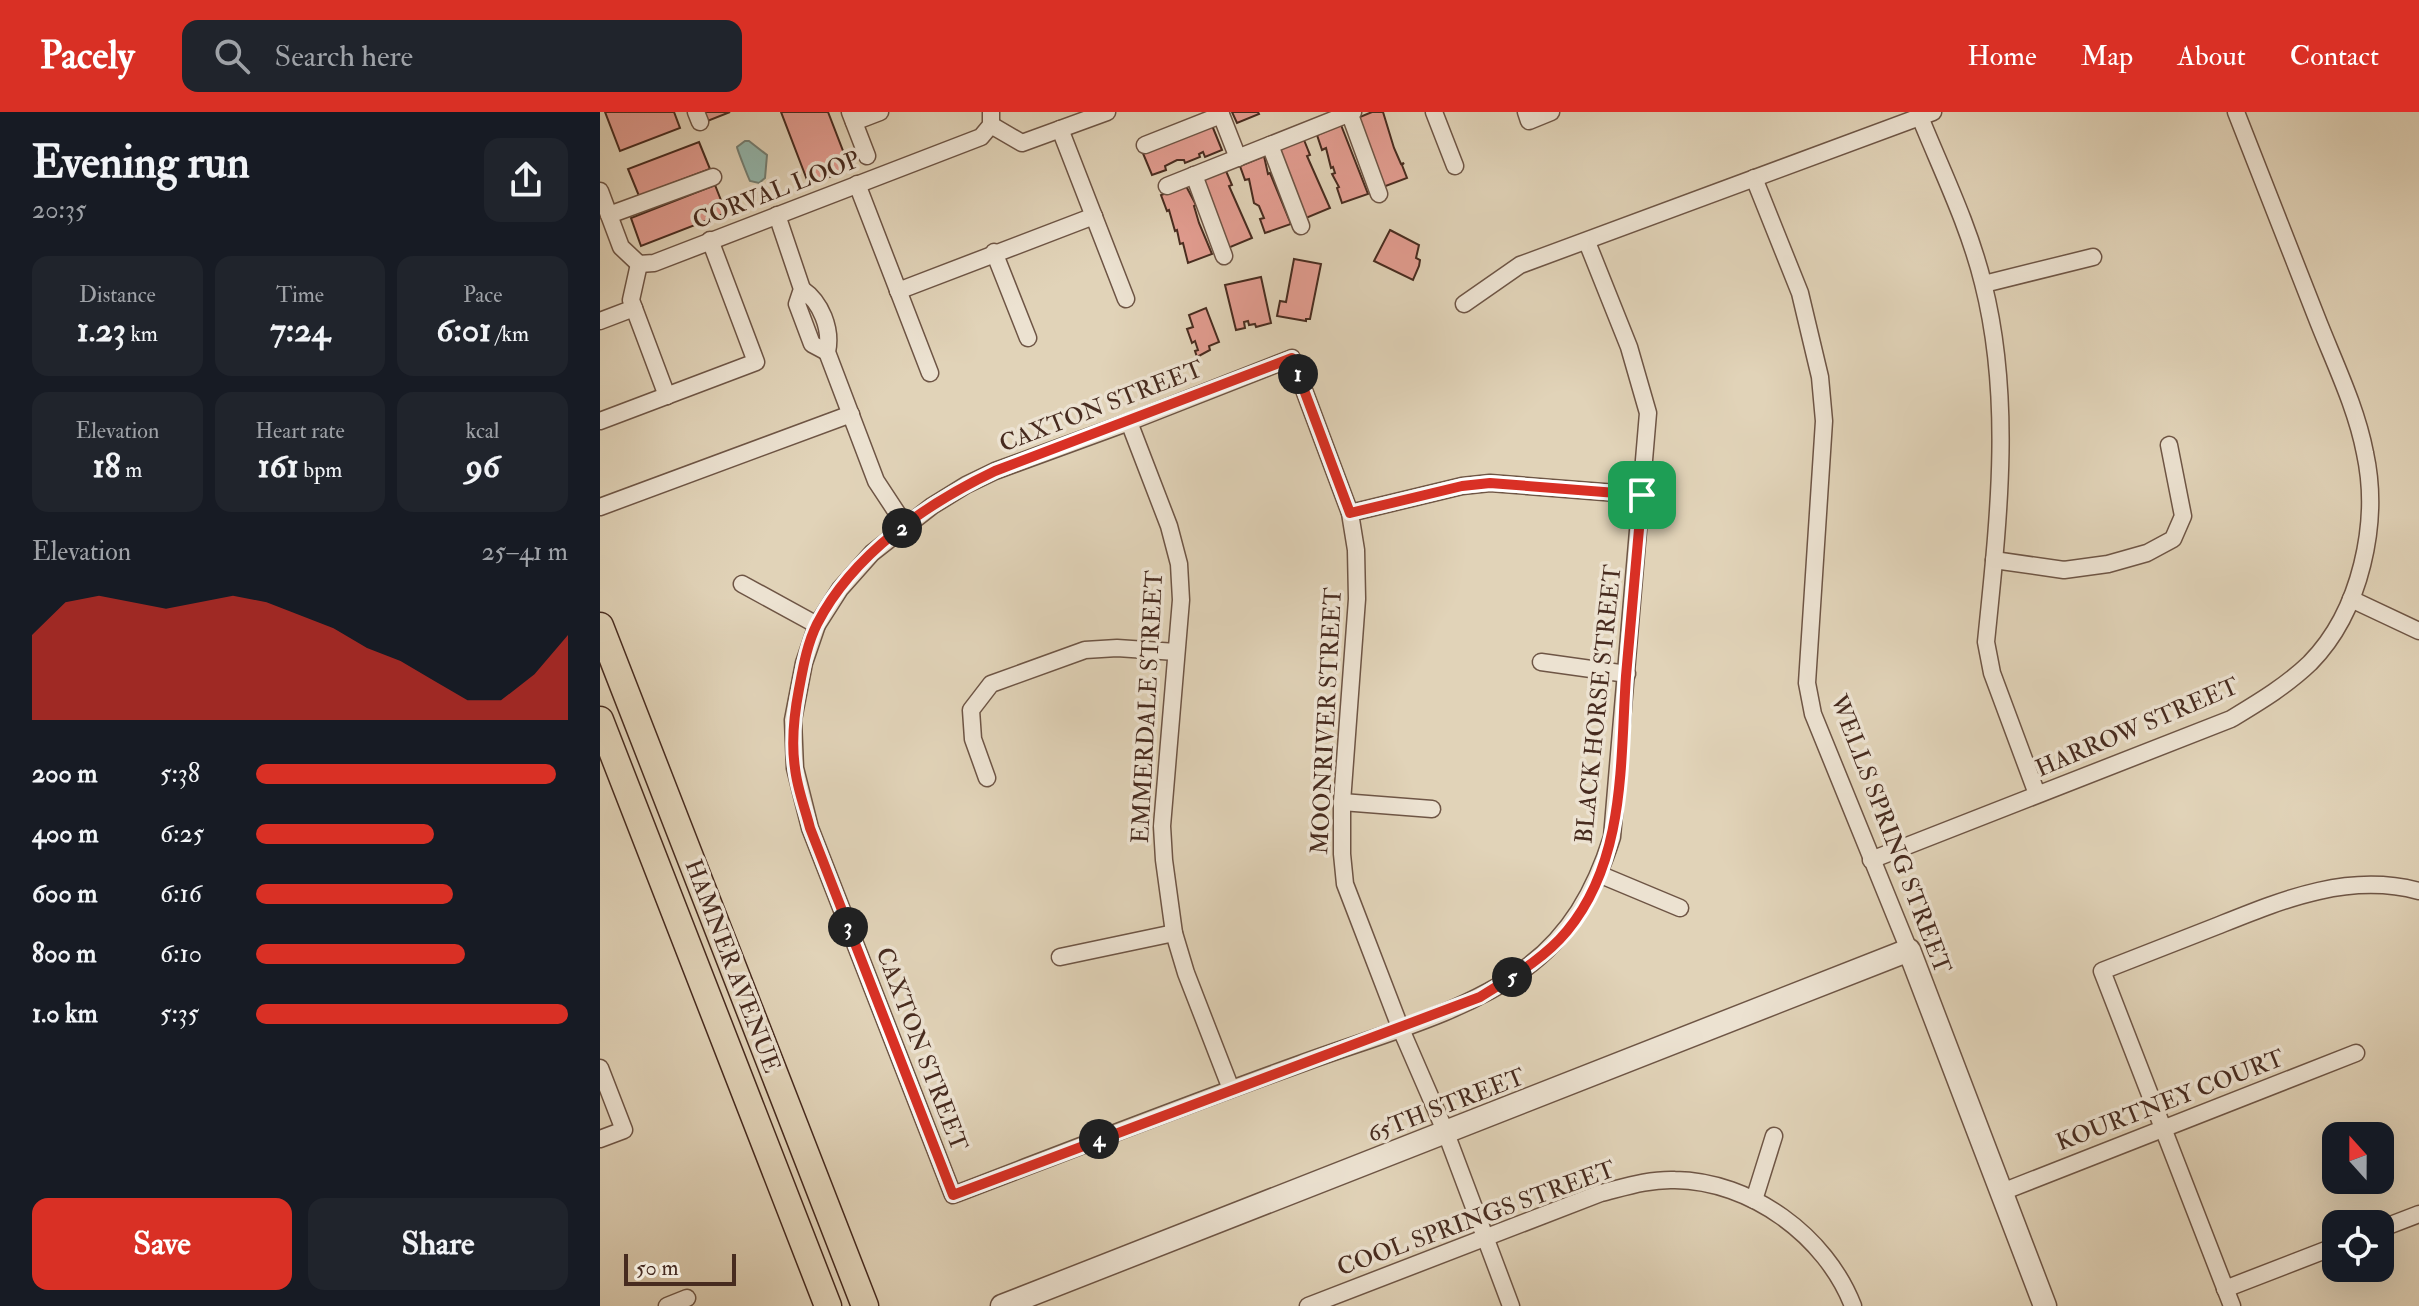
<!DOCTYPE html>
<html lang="en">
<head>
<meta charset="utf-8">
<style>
	:root { --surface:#171b24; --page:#20242c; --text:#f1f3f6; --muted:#9ea1a6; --accent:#d93025 }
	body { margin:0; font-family:"IM FELL Double Pica",serif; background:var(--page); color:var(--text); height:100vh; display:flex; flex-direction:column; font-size:30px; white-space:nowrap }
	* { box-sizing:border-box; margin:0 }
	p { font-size:26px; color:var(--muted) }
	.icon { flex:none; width:44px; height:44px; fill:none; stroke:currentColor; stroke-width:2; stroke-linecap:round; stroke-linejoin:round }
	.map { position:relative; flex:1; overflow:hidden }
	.panel { display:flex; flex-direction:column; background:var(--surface); width:600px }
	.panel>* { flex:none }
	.needle { width:52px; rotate:339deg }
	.controls { position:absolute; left:1722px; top:1010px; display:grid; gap:16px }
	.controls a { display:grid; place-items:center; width:72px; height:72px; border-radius:16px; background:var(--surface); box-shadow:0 8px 32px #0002; font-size:40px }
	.scale { position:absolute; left:24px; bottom:20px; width:112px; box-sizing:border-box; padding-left:8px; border:4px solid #472b1f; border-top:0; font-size:22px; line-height:28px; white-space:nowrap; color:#472b1f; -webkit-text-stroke:6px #ece2d1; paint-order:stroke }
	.pin { position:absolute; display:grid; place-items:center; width:68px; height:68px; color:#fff; margin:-34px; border-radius:16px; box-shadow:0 4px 12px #0006 }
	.km { position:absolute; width:40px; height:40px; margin:-20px; border-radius:50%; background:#222; color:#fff; font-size:22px; line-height:40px; text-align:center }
	.round { display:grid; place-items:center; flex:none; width:84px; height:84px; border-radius:16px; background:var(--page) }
	.summary { display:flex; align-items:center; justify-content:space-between; height:136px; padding:0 32px }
	h1 { font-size:44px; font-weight:700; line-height:60px }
	.metrics { display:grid; grid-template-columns:repeat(3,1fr); gap:12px; height:136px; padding:8px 32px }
	.metrics div { display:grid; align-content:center; border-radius:16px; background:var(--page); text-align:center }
	.metrics b { font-size:34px; font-weight:700 }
	.metrics small { font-size:22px; font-weight:400 }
	.metrics p { font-size:22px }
	.chart { height:224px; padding:16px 32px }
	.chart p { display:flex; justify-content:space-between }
	.chart svg { width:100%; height:144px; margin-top:8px; fill:var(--accent); opacity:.7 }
	.cta { display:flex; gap:16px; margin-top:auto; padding:16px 32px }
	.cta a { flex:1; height:92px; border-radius:16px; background:var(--accent); color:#fff; font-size:32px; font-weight:700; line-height:92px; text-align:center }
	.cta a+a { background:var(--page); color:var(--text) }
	ul { padding:0 32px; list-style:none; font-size:26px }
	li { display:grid; grid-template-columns:128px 96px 1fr; align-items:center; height:60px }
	li i { height:20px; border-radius:10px; background:var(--accent) }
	header { display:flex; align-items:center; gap:48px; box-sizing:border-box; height:112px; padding:0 40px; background:var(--accent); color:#fff }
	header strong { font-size:38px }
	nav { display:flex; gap:44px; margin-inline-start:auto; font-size:28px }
	.search { width:560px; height:72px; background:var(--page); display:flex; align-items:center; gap:20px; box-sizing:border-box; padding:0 28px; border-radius:16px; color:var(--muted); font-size:30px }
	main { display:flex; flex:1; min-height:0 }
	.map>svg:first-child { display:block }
	.water { fill:#94b8ae; stroke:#758075; stroke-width:2 }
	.building { fill:#e39d91; stroke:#472b1f; stroke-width:2 }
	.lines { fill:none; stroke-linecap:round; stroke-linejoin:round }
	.minor-casing { stroke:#6e5545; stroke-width:19 }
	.tertiary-casing { stroke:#6e5545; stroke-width:25 }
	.primary-casing { stroke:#472b1f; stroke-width:29 }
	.minor { stroke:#ece2d1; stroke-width:16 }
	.tertiary { stroke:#ece2d1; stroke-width:22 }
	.primary { stroke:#e1d3b8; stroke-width:26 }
	.route-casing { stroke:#fff; stroke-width:16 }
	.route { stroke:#d93025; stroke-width:10 }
	.labels { text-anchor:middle; stroke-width:7; stroke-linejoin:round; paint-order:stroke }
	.street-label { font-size:24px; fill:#472b1f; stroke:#ece2d1 }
</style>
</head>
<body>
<header>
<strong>Pacely</strong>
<div class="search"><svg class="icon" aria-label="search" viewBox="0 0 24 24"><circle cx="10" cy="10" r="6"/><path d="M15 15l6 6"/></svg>Search here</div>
<nav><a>Home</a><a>Map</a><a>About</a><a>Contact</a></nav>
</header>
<main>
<section class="panel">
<div class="summary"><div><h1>Evening run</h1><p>20:35</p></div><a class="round"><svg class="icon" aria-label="share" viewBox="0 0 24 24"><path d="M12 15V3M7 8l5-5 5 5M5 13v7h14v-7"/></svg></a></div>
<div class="metrics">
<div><p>Distance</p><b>1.23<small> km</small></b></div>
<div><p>Time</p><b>7:24</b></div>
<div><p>Pace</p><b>6:01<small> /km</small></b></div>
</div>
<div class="metrics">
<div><p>Elevation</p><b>18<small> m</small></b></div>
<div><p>Heart rate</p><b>161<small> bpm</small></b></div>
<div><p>kcal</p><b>96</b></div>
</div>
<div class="chart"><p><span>Elevation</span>25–41 m</p>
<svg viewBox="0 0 160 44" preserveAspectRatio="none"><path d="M0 44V18L10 8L20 6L30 8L40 10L50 8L60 6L70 8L80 12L90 16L100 22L110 26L120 32L130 38L140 38L150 30L160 18V44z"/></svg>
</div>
<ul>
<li><b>200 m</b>5:38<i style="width:96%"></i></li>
<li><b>400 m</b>6:25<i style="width:57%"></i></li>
<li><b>600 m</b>6:16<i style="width:63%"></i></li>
<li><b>800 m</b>6:10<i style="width:67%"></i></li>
<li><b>1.0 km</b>5:35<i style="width:100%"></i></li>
</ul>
<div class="cta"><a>Save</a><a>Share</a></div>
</section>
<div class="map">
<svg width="1819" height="1194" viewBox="0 0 1819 1194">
	<rect width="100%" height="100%" fill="#e1d3b8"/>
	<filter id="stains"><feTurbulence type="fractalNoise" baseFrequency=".0025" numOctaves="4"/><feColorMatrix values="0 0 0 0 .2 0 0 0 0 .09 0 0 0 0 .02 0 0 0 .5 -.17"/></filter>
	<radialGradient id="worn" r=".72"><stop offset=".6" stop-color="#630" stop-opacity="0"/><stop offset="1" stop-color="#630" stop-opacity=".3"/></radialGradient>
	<path class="water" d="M 149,29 L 167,43 L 165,66 L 159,71 L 150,69 C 148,65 137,37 137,35 L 145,29 Z"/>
	<g class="building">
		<polygon points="5,0 74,0 80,16 20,39"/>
		<polygon points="102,0 130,0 105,10"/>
		<polygon points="181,0 228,0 250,57 209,73"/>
		<polygon points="632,0 658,0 659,2 637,11"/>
		<polygon points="772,0 783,0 794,36 801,52 804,51 802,53 807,66 783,75 755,7"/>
		<polygon points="611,11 622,38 605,45 603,40 599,42 600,45 585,51 584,48 577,48 565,54 566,58 552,63 542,39"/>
		<polygon points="741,13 768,82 742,91 737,76 739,75 732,62 735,61 733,55 731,56 726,36 722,38 717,23"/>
		<polygon points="704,28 710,43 707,44 730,96 706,106 679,37"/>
		<polygon points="99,30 110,57 39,84 28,57"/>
		<polygon points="664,44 668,62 670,61 691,112 665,121 660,107 664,106 659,94 654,91 649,67 645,68 640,54"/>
		<polygon points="626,59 632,73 629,74 652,126 628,136 602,68"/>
		<polygon points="115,73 126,101 41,134 31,106"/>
		<polygon points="586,74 596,93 594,94 599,111 612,142 588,151 583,131 580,132 577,118 575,119 569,98 567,99 561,83"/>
		<polygon points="790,118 819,133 816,146 820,148 819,154 813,168 774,149"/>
		<polygon points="694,147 721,152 710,207 706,207 706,209 677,204 680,189 686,190"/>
		<polygon points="661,165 671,211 656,215 655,212 649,213 648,209 644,210 645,216 636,218 625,173"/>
		<polygon points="606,196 619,230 609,234 610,238 597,245 595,239 598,238 595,229 592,231 587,217 593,215 589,203"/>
	</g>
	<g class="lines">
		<defs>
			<g id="minor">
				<polyline points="96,0 100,10"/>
				<polyline points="250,0 267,44"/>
				<polyline points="620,0 638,46"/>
				<polyline points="749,0 779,82"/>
				<polyline points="834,0 855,54"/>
				<polyline points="926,0 929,9 951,0"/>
				<path d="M 1320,5 C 1342,59 1369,114 1383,171 C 1413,289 1398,411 1386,530 L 1392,561 L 1437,682"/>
				<polyline points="254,10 280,0"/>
				<polyline points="391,13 422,31 507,0"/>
				<polyline points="460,17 526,187"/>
				<polyline points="545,33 621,3"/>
				<polyline points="670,33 701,114"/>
				<polyline points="594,63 624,144"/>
				<polyline points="1154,66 1200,181 1220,265 1224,309 1207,571 1213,602 1309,838"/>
				<polyline points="257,72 330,261"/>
				<polyline points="567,74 753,0"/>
				<polyline points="0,79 21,135 39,152"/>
				<polyline points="9,103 113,65"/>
				<polyline points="177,103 202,177 197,192 212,232 227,240"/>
				<polyline points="394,140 428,226"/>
				<polyline points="39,152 54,151 381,25 391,13 391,0"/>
				<polyline points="39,152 31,188 67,284"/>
				<polyline points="1384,172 1493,145"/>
				<path d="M 202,177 C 221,190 232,217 227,240 L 276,369 L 305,413"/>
				<polyline points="298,179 494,104"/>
				<polyline points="864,192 920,153 1333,0"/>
				<polyline points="0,209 34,196"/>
				<polyline points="0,309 156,250 110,128"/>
				<polyline points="529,310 569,414 579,452 581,488 562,714 564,748 574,821 586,861 631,977"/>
				<polyline points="0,395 251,302"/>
				<polyline points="750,401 862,374 890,371 1042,383"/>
				<polyline points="1394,448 1464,458 1508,452 1547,441 1573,427 1583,404 1569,333"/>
				<polyline points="142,472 217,513"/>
				<polyline points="1751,487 1819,519"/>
				<polyline points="941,550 1027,562"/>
				<polyline points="387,666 373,627 371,598 391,572 485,538 517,536 576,540"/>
				<polyline points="742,690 832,697"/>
				<path d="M 1271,748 L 1631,607 C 1659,590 1686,574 1710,551 C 1761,499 1780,410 1765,341 C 1756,294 1733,248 1716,204 C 1689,136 1663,68 1636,0"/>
				<polyline points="1001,763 1080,796"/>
				<polyline points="460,845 574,821"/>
				<polyline points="0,956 24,1018 0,1027"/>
				<polyline points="1402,1080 1756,941"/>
				<polyline points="1154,1088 1174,1024"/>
				<polyline points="1780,1117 1819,1102"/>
				<polyline points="1625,1177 1736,1134"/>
				<polyline points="67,1194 87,1186"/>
				<path d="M 708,1194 L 1001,1081 C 1025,1075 1049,1067 1075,1068 C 1151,1069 1226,1124 1253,1194"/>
				<path d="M 911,1194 L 846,1021 L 800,915 L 745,772 L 742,742 L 742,690 L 757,487 L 756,438 L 750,401 L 692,246 L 529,310 L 395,359 L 366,373 L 332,394 L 272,441 L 240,477 L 217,513 L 204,551 L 193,608 L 195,656 L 210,716 L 353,1083 C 468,1039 583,994 700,952 C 772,925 861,903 923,858 C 970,824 995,779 1012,725 L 1048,301 L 1029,235 L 987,130"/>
				<path d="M 1632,1194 L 1502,859 C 1540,844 1579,829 1617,814 C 1682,788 1748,760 1819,779"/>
			</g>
			<polyline id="tertiary" points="402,1194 1309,838 1445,1194"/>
			<g id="primary">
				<polyline points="0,514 265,1194"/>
				<polyline points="0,608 228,1194"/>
			</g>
		</defs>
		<use href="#minor" class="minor-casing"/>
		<use href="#tertiary" class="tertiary-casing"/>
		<use href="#primary" class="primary-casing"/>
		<use href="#minor" class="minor"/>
		<use href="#tertiary" class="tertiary"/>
		<use href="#primary" class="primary"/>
	</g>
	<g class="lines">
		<defs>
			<path id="route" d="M 692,246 L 750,401 L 862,374 L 890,371 L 1042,383 C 1037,443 1031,503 1026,564 C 1020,650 1026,748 967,819 C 944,847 910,866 880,885 L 353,1083 L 210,716 C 205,696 197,676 195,656 C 191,630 194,603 199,577 C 203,556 207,532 217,512 C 253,442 326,392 395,359 Z"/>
		</defs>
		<use href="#route" class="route-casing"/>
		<use href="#route" class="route"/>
	</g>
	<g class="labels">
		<g class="street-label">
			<text transform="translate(176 78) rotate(-21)" y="8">CORVAL LOOP</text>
			<text transform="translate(501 294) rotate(-21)" y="8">CAXTON STREET</text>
			<text transform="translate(998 592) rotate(-84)" y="8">BLACK HORSE STREET</text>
			<text transform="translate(547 595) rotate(-87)" y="8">EMMERDALE STREET</text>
			<text transform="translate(726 609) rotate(-87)" y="8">MOONRIVER STREET</text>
			<text transform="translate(1537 615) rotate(-23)" y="8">HARROW STREET</text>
			<text transform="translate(1291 722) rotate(69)" y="8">WELLS SPRING STREET</text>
			<text transform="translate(133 854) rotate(69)" y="8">HAMNER AVENUE</text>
			<text transform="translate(322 937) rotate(69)" y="8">CAXTON STREET</text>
			<text transform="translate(1570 988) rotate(-21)" y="8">KOURTNEY COURT</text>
			<text transform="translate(846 993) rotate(-21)" y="8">65TH STREET</text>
			<text transform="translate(876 1106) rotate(-20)" y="8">COOL SPRINGS STREET</text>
		</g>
	</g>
	<rect width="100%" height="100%" filter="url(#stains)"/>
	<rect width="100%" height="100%" fill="url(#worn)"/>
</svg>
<div class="controls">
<a><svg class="needle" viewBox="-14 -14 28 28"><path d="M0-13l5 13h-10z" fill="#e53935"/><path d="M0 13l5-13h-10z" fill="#9ea1a6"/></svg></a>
<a><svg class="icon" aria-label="locate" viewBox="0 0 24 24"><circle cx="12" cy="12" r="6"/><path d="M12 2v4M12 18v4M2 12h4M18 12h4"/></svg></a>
</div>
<div class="scale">50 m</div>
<div class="pin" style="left:1042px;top:383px;background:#1e9e55"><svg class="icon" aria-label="arrive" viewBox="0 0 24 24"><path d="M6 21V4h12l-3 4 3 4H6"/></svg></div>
<b class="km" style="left:698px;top:262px">1</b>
<b class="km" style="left:302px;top:416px">2</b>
<b class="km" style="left:248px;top:815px">3</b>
<b class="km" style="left:499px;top:1027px">4</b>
<b class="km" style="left:912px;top:865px">5</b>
</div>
</main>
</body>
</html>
